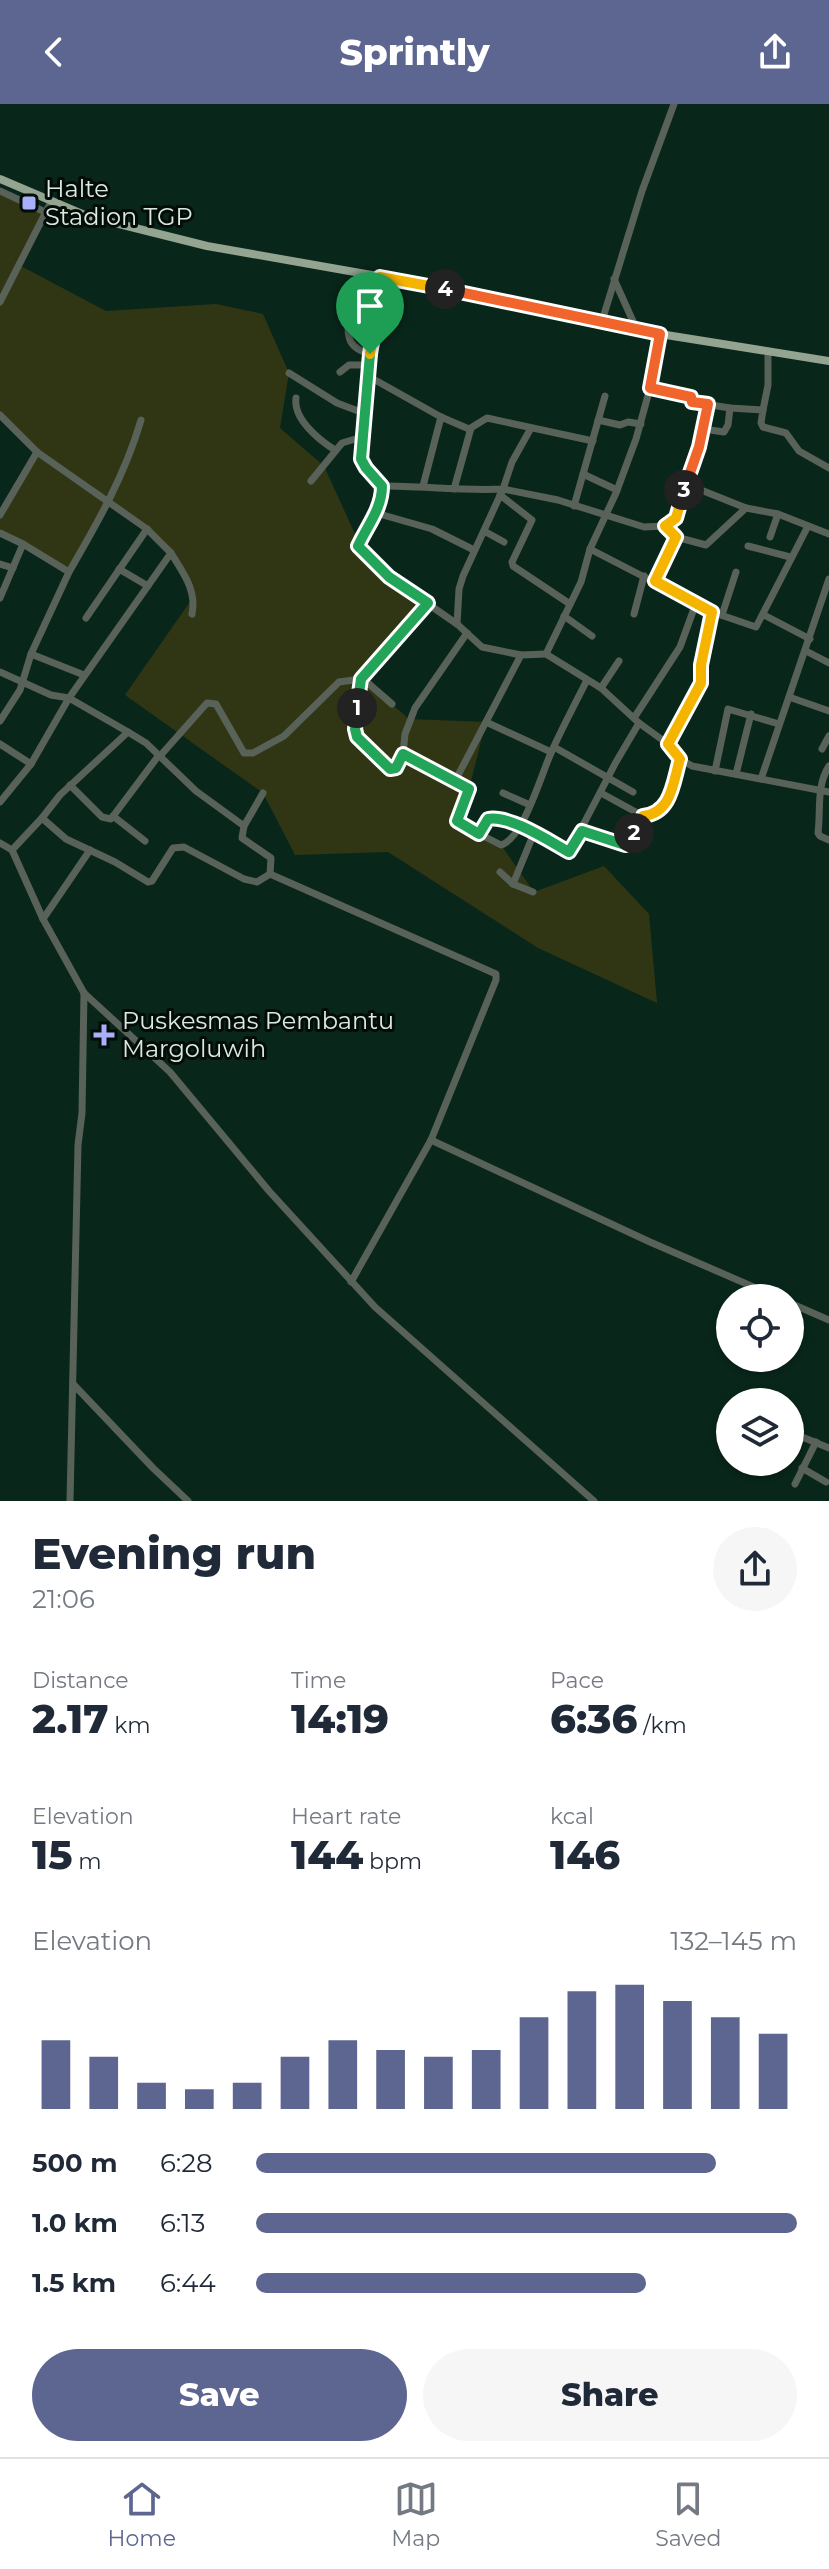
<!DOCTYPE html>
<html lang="en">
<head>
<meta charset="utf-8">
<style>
	:root { --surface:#fff; --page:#f6f6f7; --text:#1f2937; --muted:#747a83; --line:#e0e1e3; --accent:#5d6690 }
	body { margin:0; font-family:Montserrat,sans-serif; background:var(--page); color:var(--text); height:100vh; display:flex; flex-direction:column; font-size:30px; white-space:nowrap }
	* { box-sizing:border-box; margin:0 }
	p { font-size:26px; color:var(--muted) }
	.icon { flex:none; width:44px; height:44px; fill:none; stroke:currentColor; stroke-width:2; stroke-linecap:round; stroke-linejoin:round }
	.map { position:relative; height:1397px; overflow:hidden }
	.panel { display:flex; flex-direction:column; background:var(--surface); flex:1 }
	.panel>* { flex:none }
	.buttons { position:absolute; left:716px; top:1180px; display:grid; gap:16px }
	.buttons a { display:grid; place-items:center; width:88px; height:88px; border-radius:50%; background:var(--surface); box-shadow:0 2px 6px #0004; font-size:40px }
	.pin { position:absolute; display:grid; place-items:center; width:68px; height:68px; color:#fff; margin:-82px -34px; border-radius:50% 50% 50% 0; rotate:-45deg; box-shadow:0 0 8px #0007 }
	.pin .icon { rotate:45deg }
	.km { position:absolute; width:40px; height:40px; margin:-20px; border-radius:50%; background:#222; color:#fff; font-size:22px; line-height:40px; text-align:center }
	.round { display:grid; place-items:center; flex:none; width:84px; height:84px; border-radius:42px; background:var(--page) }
	.overview { display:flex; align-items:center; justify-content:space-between; height:136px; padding:0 32px }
	h1 { font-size:44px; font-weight:800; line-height:60px }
	.metrics { display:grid; grid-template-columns:repeat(3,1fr); gap:12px; height:136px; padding:8px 32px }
	.metrics div { display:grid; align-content:center }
	.metrics b { font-size:40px; font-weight:800 }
	.metrics small { font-size:22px; font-weight:400 }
	.metrics p { font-size:22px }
	.chart { height:224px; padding:16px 32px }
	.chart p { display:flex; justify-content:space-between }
	.chart svg { width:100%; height:144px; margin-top:8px; stroke:var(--accent); stroke-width:6 }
	.action { display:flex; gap:16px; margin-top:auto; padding:16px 32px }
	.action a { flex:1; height:92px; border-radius:48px; background:var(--accent); color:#fff; font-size:32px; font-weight:800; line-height:92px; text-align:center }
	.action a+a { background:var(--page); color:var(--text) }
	ul { padding:0 32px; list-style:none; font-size:26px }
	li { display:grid; grid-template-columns:128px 96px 1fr; align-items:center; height:60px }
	li i { height:20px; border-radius:10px; background:var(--accent) }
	header { display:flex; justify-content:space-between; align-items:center; height:104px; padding:0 32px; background:var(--accent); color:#fff; font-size:36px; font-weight:800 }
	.menu { display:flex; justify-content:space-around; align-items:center; height:112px; border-top:2px solid var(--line); background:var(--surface); font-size:22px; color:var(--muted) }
	.menu a { display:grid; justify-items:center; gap:4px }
	.menu .active { color:var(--accent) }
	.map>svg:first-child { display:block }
	.green { fill:#303614 }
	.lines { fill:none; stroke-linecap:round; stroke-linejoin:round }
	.minor { stroke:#596258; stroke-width:7 }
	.major { stroke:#93a490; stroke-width:8 }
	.split-1-casing { stroke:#fff; stroke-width:16 }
	.split-2-casing { stroke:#fff; stroke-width:16 }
	.split-3-casing { stroke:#fff; stroke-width:16 }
	.split-4-casing { stroke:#fff; stroke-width:16 }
	.split-5-casing { stroke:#fff; stroke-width:16 }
	.split-1 { stroke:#22a559; stroke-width:10 }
	.split-2 { stroke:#22a559; stroke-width:10 }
	.split-3 { stroke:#f5b400; stroke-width:10 }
	.split-4 { stroke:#f0652b; stroke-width:10 }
	.split-5 { stroke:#f5b400; stroke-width:10 }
	.poi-dot { fill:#a8b0fc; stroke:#030c07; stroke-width:3 }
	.labels { text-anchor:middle; stroke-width:6; stroke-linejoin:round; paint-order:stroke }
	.poi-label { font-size:24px; fill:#daeae2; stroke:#030c07; text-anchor:start }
</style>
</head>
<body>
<header><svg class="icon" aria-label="back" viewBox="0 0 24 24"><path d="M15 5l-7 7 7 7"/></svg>Sprintly<svg class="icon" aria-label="share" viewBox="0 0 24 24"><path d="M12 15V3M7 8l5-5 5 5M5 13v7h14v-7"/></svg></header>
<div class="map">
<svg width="829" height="1397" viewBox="0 0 829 1397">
	<rect width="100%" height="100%" fill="#09261a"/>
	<g class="green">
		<polygon points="0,87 45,108 0,191"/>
		<polygon points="19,161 106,207 216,200 263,210 289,269 280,324 324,362 365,452 428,499 362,574 409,615 486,618 469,685 458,715 501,741 534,788 604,762 649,810 657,899 538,844 388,748 295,751 263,689 125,591 194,492 171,449 110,399 69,470 0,430 0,411 37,349 0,312 0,199"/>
	</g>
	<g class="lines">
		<g class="minor">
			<polyline points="0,87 45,108"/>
			<path d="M 380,173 L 378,204 L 369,261 L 361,355 L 366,364 L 382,382 C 382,408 361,425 359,444 L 389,473 L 457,520 L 482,543 L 521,551 L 546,550"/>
			<polyline points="614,175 636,224"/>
			<polyline points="0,198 51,98"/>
			<path d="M 348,215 C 347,235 349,244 370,250"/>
			<polyline points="602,217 642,87 674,0"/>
			<polyline points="660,230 650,284 636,335 616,389 590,445 581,478 546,550 601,584 639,619 668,640 680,655 692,662 829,688"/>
			<polyline points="340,268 349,261 369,261"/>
			<polyline points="289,269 337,299 366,310"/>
			<polyline points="368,272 441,313 469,325 487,314 593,337"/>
			<polyline points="650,284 691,293 692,298 730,304 763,306 761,319 763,323 786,329 799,347 829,364"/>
			<path d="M 296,294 C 293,315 319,336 335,346"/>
			<polyline points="763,306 768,281 768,247"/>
			<polyline points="0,311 37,348 147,425 171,449 69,594 31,660 0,698"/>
			<polyline points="598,316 620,321 628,318 641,320"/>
			<polyline points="703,325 724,328 728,321 730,304"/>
			<polyline points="583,370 617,386"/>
			<polyline points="311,377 342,339 362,333"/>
			<polyline points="686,380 746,404 778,410 829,430"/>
			<path d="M 382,382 C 423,382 463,387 503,385 L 512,358 L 531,324"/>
			<polyline points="423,382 441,313"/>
			<polyline points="454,385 471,324"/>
			<polyline points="500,391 532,416 512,458 513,462 570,500"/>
			<polyline points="574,402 605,292"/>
			<polyline points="376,409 432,425 474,446"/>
			<polyline points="0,411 37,348"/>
			<polyline points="484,427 504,438"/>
			<polyline points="0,429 23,440 69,468 31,550 20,586 0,617"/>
			<polyline points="770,433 778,410"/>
			<polyline points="748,442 790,453"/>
			<polyline points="590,445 712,508 756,523 808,422"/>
			<path d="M 171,449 C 183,469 197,486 192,510"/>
			<polyline points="0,460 13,464"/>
			<polyline points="119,465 148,482"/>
			<path d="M 69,468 C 98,418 125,371 141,316"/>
			<polyline points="655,477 676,433 706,441 746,404"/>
			<polyline points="0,494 23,440"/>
			<polyline points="634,510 644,472"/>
			<polyline points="722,511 736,468"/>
			<polyline points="764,511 810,535"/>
			<polyline points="564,512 592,532"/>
			<polyline points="86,514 147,425"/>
			<polyline points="457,520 459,485 463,472 503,385 558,396 644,423 665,422 676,414 699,343 708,300"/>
			<polyline points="806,547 829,559"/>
			<polyline points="31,550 84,571"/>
			<path d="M 521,551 L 455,677 L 469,685 L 458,719 L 501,741 C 523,735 541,671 551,649 C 562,624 575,600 587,576"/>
			<polyline points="0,568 51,591 69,594 128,628 60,691 42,714 12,746"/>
			<polyline points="362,574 392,600"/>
			<polyline points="361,575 428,499"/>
			<polyline points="601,584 619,557"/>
			<polyline points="789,593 829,607"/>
			<polyline points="634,614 680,543 696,499"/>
			<polyline points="486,618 551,648"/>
			<polyline points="128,628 146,639 196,687 244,722 242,734 271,754 270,770"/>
			<polyline points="0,640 31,660"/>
			<polyline points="668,640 701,579 701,561 712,508"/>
			<polyline points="554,643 633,688"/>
			<polyline points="822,645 829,632"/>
			<polyline points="403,650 405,630 415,604 467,529"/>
			<path d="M 160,652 L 207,599 L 216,600 L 244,649 L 253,649 L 284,632 L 339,578 L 361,575 C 355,627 347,631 390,665 L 396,664 L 403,650 L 455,677"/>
			<path d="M 829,662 C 816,682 821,706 818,729 L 820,732 L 829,736"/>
			<polyline points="715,667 728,605 779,620"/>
			<polyline points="736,670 751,610"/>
			<polyline points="761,675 829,475"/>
			<polyline points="70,681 102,713 111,715 159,651"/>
			<polyline points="503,689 530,701"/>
			<polyline points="601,689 643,712"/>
			<polyline points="113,712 145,737"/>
			<polyline points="42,714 66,735 115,758 148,778 152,777 173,744 184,743 244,775 257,778 270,770 496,870 496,876 431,1036 351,1178"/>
			<polyline points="244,722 263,689"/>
			<path d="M 582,727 L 622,741 L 627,740 L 643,712 C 672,709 673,678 680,655"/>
			<polyline points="479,730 488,715 493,713 534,729 569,748 616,658 639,619"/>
			<polyline points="0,739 12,746 43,815 84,889 170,968 269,1087 375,1203 594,1397"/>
			<polyline points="500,768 513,780 533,788"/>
			<polyline points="513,780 534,729"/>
			<polyline points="43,815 90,746"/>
			<polyline points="431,1036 650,1138 779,1194"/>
			<polyline points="790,1199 829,1216"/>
			<polyline points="74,1281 153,1364 188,1397"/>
			<polyline points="790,1328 829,1344"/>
			<polyline points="802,1364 826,1378"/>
			<polyline points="795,1380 816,1338"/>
			<polyline points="70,1397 78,1041 82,1009 84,889"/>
		</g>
		<polyline class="major" points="0,75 87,112 207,142 400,176 660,230 829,257"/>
	</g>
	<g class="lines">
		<defs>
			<path id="split-1" d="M 357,604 L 361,575 L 428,499 L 389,473 L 358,442 C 367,422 382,405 382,382 L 366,364 L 361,355 L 370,250"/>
			<path id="split-2" d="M 357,604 L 355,625 L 357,633 L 390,665 L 396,664 L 403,650 L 469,685 L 457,717 L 479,730 L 488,715 C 510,711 549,737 569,748 L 582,727 L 625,741 L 634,729"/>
			<path id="split-3" d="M 634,729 L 643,712 C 672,709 673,678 680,655 L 668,640 L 701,579 L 701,561 L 712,508 L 655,477 L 676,433 L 665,422 L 676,414 L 684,386"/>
			<polyline id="split-4" points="445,185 660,230 650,284 691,293 692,298 708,300 699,343 684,386"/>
			<polyline id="split-5" points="370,250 378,204 380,173 445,185"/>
		</defs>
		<use href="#split-1" class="split-1-casing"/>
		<use href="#split-2" class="split-2-casing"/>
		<use href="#split-3" class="split-3-casing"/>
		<use href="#split-4" class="split-4-casing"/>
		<use href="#split-5" class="split-5-casing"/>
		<use href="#split-1" class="split-1"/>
		<use href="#split-2" class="split-2"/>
		<use href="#split-3" class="split-3"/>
		<use href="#split-4" class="split-4"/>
		<use href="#split-5" class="split-5"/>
	</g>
	<g class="poi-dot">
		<rect x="21" y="91" width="16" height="16" rx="4"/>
		<path d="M100 919h8v8h8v8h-8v8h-8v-8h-8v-8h8z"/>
	</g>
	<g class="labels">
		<g class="poi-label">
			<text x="45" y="93">Halte<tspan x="45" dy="28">Stadion TGP</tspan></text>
			<text x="122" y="925">Puskesmas Pembantu<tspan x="122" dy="28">Margoluwih</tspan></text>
		</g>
	</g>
</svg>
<div class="buttons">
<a><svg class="icon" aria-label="locate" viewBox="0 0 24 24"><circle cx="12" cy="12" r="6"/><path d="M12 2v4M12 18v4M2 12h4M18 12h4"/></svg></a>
<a><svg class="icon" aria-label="layers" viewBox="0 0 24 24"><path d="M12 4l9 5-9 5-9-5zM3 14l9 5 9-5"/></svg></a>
</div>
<div class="pin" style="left:370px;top:250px;background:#1e9e55"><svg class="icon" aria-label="arrive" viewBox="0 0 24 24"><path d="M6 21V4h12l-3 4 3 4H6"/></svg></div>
<b class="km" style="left:357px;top:604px">1</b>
<b class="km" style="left:634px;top:729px">2</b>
<b class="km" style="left:684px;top:386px">3</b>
<b class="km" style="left:445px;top:185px">4</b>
</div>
<section class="panel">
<div class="overview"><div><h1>Evening run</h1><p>21:06</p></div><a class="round"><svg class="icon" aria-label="share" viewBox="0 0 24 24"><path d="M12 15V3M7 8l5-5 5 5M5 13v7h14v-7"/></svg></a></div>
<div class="metrics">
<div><p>Distance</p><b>2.17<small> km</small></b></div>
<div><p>Time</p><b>14:19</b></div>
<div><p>Pace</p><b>6:36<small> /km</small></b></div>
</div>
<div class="metrics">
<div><p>Elevation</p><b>15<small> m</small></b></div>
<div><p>Heart rate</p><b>144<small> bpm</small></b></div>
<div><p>kcal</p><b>146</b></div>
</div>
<div class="chart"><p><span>Elevation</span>132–145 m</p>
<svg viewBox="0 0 160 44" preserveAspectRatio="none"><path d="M5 44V23M15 44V28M25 44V36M35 44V38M45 44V36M55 44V28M65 44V23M75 44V26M85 44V28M95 44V26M105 44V16M115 44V8M125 44V6M135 44V11M145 44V16M155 44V21"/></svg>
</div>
<ul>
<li><b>500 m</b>6:28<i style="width:85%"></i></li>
<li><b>1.0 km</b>6:13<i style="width:100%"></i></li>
<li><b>1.5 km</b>6:44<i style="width:72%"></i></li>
</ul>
<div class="action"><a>Save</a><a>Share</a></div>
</section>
<nav class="menu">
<a class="active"><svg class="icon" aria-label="home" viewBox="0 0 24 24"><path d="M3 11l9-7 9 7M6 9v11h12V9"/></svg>Home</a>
<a><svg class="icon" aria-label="map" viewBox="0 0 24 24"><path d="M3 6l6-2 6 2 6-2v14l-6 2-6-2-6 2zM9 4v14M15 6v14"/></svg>Map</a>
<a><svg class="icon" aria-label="saved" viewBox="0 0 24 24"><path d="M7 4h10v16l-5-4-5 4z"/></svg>Saved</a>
</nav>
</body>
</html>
